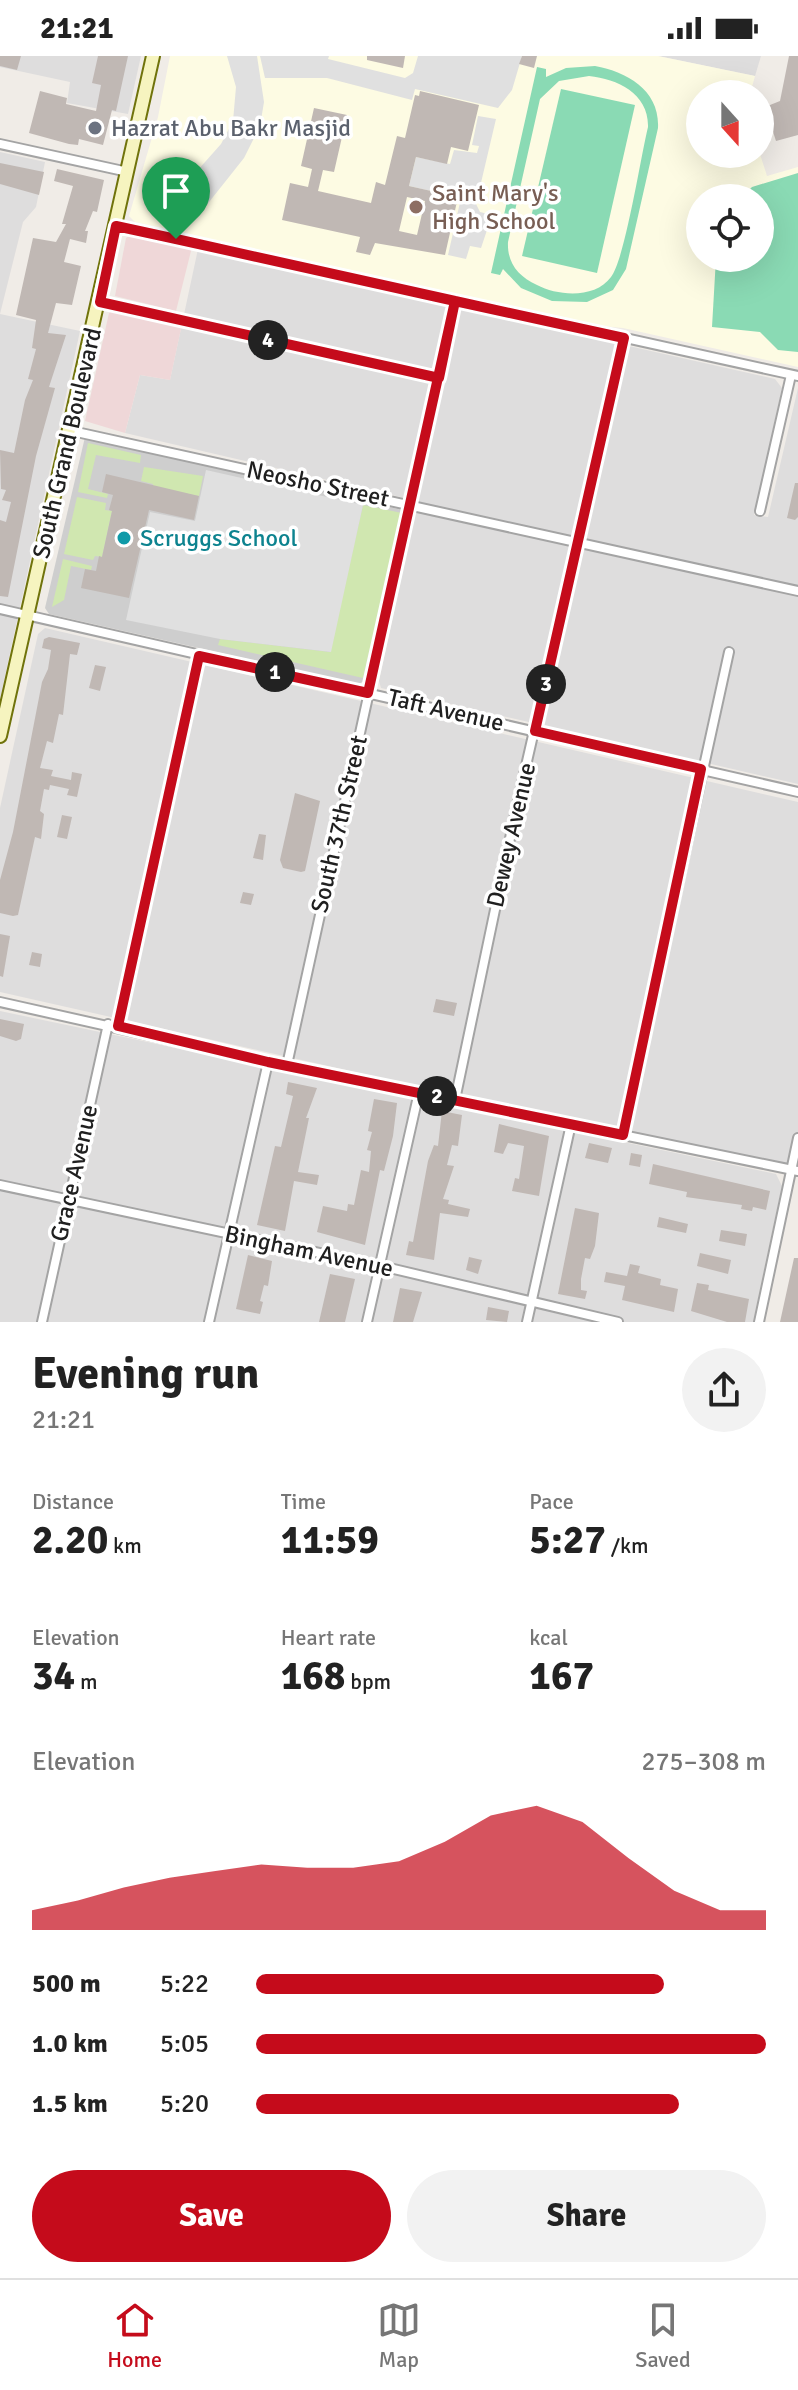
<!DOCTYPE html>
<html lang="en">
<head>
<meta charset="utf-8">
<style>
	:root { --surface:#fff; --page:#f2f2f2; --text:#222; --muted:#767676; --line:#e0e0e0; --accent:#c50b1b }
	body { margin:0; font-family:Signika,sans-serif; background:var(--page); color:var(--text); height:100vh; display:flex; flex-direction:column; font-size:30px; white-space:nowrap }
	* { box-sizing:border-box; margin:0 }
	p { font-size:26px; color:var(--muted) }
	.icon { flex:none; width:44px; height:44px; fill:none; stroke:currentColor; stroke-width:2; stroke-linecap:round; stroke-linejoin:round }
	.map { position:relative; height:1266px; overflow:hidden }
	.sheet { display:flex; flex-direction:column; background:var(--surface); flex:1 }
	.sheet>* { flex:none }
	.needle { width:52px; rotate:159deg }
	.tools { position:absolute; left:686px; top:24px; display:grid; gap:16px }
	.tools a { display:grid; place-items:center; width:88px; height:88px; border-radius:50%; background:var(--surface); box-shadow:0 8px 32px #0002; font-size:40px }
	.pin { position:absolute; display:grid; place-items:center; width:68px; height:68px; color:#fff; margin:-82px -34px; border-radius:50% 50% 50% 0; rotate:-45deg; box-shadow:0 0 8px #0007 }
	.pin .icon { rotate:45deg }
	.km { position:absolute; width:40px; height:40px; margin:-20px; border-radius:50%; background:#222; color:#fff; font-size:22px; line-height:40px; text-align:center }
	.round { display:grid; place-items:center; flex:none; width:84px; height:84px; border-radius:42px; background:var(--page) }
	.summary { display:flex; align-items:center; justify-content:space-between; height:136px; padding:0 32px }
	h1 { font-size:44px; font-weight:800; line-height:60px }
	.stats { display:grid; grid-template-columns:repeat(3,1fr); gap:12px; height:136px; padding:8px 32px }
	.stats div { display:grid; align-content:center }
	.stats b { font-size:40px; font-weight:800 }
	.stats small { font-size:22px; font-weight:400 }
	.stats p { font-size:22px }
	.chart { height:224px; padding:16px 32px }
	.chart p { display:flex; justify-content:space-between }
	.chart svg { width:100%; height:144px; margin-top:8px; fill:var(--accent); opacity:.7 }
	.button { display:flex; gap:16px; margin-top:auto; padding:16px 32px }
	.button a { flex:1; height:92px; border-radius:48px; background:var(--accent); color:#fff; font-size:32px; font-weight:800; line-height:92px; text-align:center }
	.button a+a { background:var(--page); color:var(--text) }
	ul { padding:0 32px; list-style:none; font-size:26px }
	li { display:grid; grid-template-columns:128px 96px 1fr; align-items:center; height:60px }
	li i { height:20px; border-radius:10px; background:var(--accent) }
	.status { display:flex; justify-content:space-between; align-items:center; height:56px; padding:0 40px; background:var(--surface); direction:ltr }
	.status svg { height:22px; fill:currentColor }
	.dock { display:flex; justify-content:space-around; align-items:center; height:112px; border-top:2px solid var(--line); background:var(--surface); font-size:22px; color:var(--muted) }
	.dock a { display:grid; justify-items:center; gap:4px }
	.dock .active { color:var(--accent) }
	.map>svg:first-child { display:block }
	.residential { fill:#dedddd }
	.commercial { fill:#efd7d8 }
	.education { fill:#fdfbe3; fill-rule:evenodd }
	.religious { fill:#cecece }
	.grass { fill:#d0e7b0 }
	.pitch { fill:#8adab4; fill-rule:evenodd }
	.parking { fill:#e0e0e0 }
	.building { fill:#c0b8b4; fill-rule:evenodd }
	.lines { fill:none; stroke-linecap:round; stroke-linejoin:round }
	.street-casing { stroke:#a4a4a4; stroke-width:12 }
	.secondary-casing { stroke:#70730b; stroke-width:16 }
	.street { stroke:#fff; stroke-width:8 }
	.secondary { stroke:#f6f4bf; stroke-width:12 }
	.route-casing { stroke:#fff; stroke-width:16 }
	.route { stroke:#c50b1b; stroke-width:10 }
	.worship-dot { fill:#6b7280; stroke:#fff; stroke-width:3 }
	.education-dot { fill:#8d6e63; stroke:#fff; stroke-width:3 }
	.culture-dot { fill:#0f9aa8; stroke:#fff; stroke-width:3 }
	.labels { text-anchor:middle; stroke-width:7; stroke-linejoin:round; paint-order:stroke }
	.worship-label { font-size:24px; fill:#5b616d; stroke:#fff; text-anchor:start }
	.education-label { font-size:24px; fill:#785e54; stroke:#fff; text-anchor:start }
	.street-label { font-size:24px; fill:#202020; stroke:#fff }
	.culture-label { font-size:24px; fill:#0d838f; stroke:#fff; text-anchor:start }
</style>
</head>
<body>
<div class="status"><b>21:21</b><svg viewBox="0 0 49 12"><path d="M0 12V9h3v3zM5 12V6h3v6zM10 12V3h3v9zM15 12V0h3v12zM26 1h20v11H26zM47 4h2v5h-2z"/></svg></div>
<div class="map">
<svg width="798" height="1266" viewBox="0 0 798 1266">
	<rect width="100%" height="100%" fill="#f0ece7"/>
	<g class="residential">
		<polygon points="0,0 141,0 128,58 67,47 70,26 0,11"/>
		<polygon points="658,0 761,0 755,20"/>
		<polygon points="0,96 45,106 36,151 23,166 0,258 80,275 0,643"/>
		<polygon points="198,193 775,323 782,332 754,459 768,461 798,332 798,728 381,632 379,625 418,445 125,377 140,319 170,324"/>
		<polygon points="45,572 798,746 798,1116 0,936 0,752 38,578"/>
		<polygon points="0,955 776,1118 782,1130 753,1266 0,1266"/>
	</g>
	<g class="commercial">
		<polygon points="132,178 192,191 176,255 115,240 126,182"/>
		<polygon points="114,253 182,268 170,324 140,319 125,377 85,365 109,257"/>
	</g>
	<path class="education" d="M 170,0 L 658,0 L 755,20 L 750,38 L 700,38 L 700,98 L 760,98 L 767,120 L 798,111 L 798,311 L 623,272 L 592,269 L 135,166 L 129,160 L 158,61 ZM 700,142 L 760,142 L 760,202 L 700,202 Z"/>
	<polygon class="religious" points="85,381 402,454 365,625 358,628 49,558 45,552"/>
	<g class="grass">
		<polygon points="88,387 141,399 140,407 96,399 88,433 108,438 107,442 78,436"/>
		<polygon points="144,411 203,420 199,440 153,432 153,428 141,425"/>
		<polygon points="77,441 106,447 105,454 112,455 102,501 95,500 93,504 64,498"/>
		<polygon points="363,449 402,457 363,622 218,589 220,583 330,596"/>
		<polygon points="63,503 92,510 91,514 71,510 64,544 52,551"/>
	</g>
	<g class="pitch">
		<path d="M 595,10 C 628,16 660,35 658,72 L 626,213 L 613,234 L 587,246 L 552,245 L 521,232 L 503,213 L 500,219 L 491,217 L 537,11 L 546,13 L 546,21 L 566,12 ZM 589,20 C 618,23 649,38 648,71 C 641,99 625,203 611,221 C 595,243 558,240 537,229 C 518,220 507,207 508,186 L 540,43 L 559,25 Z"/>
		<polygon points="561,33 635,49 597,217 522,200"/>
		<polygon points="798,117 798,296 778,294 760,276 712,271 716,202 760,202 760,142 741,142 752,131"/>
	</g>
	<g class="parking">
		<polygon points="227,0 257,0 264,46 260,70 244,102 198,160 177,166 168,163 181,133 221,88 233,65 236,31"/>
		<polygon points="260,0 329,0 328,3 405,22 413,17 418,0 522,0 512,34 498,52 415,33 412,44 327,22 265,22"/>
		<polygon points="478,60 496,63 476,148 480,156 492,159 481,192 470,190 466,203 448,199 461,142 409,130 416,101 450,108 454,94 477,97 479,90 472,89"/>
		<polygon points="206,414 363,449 331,596 220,583 126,564 150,456 195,465"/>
	</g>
	<g class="building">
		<polygon points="0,0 21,0 17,14 0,10"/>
		<polygon points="98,0 128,0 116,55 112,54 103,89 79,83 78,89 69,88 29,77 40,35 67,42 66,48 96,55 101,29 92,27"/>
		<polygon points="367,0 405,0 403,12 367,4"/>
		<polygon points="522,0 537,0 534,12 519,8"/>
		<polygon points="789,0 798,0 798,79 776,85 765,51 780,45"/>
		<path d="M 420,35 L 479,49 L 468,95 L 451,91 L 447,108 L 416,101 L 409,130 L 458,141 L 445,199 L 375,187 L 370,199 L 356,196 L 360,181 L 282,164 L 290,127 L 308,131 L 312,113 L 301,110 L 314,52 L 347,59 L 334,116 L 323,114 L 318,135 L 371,147 L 376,126 L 385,129 L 397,80 L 405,82 L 415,39 L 419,40 ZM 407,141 L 425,145 L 417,179 L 399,175 Z"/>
		<polygon points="0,107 44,116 39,139 0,128"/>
		<polygon points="57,113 104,124 97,156 93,155 85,175 88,175 86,187 70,183 64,206 81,210 72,249 56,247 48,277 66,279 49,331 55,332 36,400 8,541 0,540 0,464 6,466 11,446 2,444 6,434 1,433 0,394 14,397 25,344 33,324 28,323 36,293 32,292 36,264 16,259 33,182 56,186 66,168 62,168 73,130 54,125"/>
		<polygon points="106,418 199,440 194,464 149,454 129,542 81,532 85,513 96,515 99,500 102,501 112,455 109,454 113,439 102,436"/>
		<polygon points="795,427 798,427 798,461 795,464 787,462"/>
		<polygon points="49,581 80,587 77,599 70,598 63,659 59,658 53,687 47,685 40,712 53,714 51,720 71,724 72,716 82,718 77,741 67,739 69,733 50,729 49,734 44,733 40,755 44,758 41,783 35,781 18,859 13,860 0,857 0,824 13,776 42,626 48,613 51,594 42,592 44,583"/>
		<polygon points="95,609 106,611 100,635 89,632"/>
		<polygon points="295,737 320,745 305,815 301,816 283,812 280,804"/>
		<polygon points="62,759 72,761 67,783 57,781"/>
		<polygon points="259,778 266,779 263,804 253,802"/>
		<polygon points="243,836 254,838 251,849 240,847"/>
		<polygon points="0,878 10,880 3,921 0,920"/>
		<polygon points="32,896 42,898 40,911 29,909"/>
		<polygon points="436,943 457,947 454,960 433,956"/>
		<polygon points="0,963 24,968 21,983 16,985 0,980"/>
		<polygon points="288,1026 317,1032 306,1062 309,1062 298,1116 319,1119 317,1129 294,1125 285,1175 257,1169 275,1090 281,1091 293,1040 286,1038"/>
		<polygon points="374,1043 397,1047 393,1080 384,1115 380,1114 365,1189 317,1176 323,1150 347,1155 348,1148 354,1149 361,1114 369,1116 371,1095 367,1094 372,1076 368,1075"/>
		<polygon points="442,1055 462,1059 458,1090 452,1089 447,1109 454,1110 443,1143 449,1144 448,1148 470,1153 468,1161 440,1157 434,1204 406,1199 409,1185 413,1186 428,1105 434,1089 438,1090"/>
		<polygon points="499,1068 549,1080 539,1140 512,1135 515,1122 519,1123 524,1090 508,1087 503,1098 494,1096"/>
		<polygon points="589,1087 612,1092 608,1107 585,1102"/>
		<polygon points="631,1097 642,1099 640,1111 629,1109"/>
		<polygon points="653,1108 770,1135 766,1154 753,1151 752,1155 741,1153 742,1149 686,1141 687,1136 649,1128"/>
		<polygon points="575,1152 599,1157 595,1190 590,1203 585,1202 581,1223 581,1234 587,1235 585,1243 558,1238"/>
		<polygon points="659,1161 688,1168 686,1177 657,1171"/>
		<polygon points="721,1174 747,1178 745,1190 719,1185"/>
		<polygon points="700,1197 731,1204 728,1218 697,1210"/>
		<polygon points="248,1199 272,1205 268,1230 264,1229 260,1245 263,1246 260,1258 236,1253"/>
		<polygon points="469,1201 482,1204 478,1218 466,1214"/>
		<polygon points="794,1202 798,1202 798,1266 780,1266"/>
		<polygon points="630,1208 640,1210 638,1217 661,1223 660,1229 678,1233 674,1256 622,1244 625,1230 604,1226 606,1216 627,1220"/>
		<polygon points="330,1218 355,1223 345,1266 319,1266"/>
		<polygon points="697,1227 709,1229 708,1234 749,1243 745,1266 727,1266 691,1255"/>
		<polygon points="400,1232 422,1236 413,1266 393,1266"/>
		<polygon points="488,1251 509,1255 507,1266 486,1264"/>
	</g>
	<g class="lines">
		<defs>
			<g id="street">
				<polyline points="0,88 128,116"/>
				<polyline points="116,170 798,320"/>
				<polyline points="100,246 439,322"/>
				<polyline points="72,375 798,535"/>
				<polyline points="760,455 791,319"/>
				<polyline points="0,553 798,736"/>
				<polyline points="0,946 268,1006 798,1115"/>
				<polyline points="118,970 199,600"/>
				<polyline points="287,1009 455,245"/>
				<polyline points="455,1044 517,749 624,282"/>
				<polyline points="623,1079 729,596"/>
				<polyline points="0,1129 381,1210 618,1266"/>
				<polyline points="42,1266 108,968"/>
				<polyline points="209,1266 268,1006"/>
				<polyline points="367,1266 419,1036"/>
				<polyline points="527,1266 571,1068"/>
				<polyline points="759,1266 798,1082"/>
			</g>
			<polyline id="secondary" points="0,680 153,0"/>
		</defs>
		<use href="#street" class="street-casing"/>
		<use href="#secondary" class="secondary-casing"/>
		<use href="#street" class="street"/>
		<use href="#secondary" class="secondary"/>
	</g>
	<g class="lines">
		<defs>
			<polyline id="route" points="176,183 455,245 368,637 199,600 118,970 268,1006 623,1079 701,713 535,675 624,282 455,245 439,322 100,246 116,170 176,183"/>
		</defs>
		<use href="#route" class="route-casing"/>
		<use href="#route" class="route"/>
	</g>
	<circle class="worship-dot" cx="95" cy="72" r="8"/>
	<circle class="education-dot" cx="416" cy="151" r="8"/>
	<circle class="culture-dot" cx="124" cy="482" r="8"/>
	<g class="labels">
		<g class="worship-label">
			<text x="111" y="80">Hazrat Abu Bakr Masjid</text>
		</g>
		<g class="education-label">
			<text x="432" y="145">Saint Mary's<tspan x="432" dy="28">High School</tspan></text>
		</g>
		<g class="street-label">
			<text transform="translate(67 387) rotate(-77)" y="8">South Grand Boulevard</text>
			<text transform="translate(318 428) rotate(12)" y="8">Neosho Street</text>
			<text transform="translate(446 654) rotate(13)" y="8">Taft Avenue</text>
			<text transform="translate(339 768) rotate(-77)" y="8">South 37th Street</text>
			<text transform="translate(511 779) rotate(-77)" y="8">Dewey Avenue</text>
			<text transform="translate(74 1117) rotate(-77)" y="8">Grace Avenue</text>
			<text transform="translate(309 1195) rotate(12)" y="8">Bingham Avenue</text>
		</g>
		<g class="culture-label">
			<text x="140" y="490">Scruggs School</text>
		</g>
	</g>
</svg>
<div class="tools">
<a><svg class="needle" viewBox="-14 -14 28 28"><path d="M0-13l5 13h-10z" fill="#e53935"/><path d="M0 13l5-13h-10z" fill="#767676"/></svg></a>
<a><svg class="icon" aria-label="locate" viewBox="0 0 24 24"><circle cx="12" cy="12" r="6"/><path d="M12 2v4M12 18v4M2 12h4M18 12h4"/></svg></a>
</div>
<div class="pin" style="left:176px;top:183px;background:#1e9e55"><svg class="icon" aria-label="arrive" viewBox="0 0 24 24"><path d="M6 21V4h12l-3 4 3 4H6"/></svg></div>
<b class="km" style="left:275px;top:616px">1</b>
<b class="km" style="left:437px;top:1040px">2</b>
<b class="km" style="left:546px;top:628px">3</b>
<b class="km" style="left:268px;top:284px">4</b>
</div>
<section class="sheet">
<div class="summary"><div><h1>Evening run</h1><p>21:21</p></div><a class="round"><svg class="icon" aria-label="share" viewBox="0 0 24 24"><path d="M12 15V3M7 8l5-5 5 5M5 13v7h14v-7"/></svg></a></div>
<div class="stats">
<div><p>Distance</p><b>2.20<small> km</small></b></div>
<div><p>Time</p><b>11:59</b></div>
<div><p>Pace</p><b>5:27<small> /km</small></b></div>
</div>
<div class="stats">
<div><p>Elevation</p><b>34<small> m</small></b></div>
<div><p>Heart rate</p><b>168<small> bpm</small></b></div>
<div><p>kcal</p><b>167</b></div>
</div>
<div class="chart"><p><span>Elevation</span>275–308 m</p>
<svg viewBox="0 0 160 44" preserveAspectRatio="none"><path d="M0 44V38L10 35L20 31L30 28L40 26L50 24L60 25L70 25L80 23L90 17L100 9L110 6L120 11L130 22L140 32L150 38L160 38V44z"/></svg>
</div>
<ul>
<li><b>500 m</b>5:22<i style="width:80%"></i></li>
<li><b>1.0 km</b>5:05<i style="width:100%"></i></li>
<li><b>1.5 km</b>5:20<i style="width:83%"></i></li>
</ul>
<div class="button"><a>Save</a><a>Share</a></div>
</section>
<nav class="dock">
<a class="active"><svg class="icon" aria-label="home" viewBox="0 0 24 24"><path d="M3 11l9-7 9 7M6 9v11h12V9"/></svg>Home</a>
<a><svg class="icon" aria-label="map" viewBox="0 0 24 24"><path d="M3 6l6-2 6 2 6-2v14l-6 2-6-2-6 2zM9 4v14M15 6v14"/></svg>Map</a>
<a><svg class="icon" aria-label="saved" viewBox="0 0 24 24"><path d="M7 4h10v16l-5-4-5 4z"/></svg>Saved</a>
</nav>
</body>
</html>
